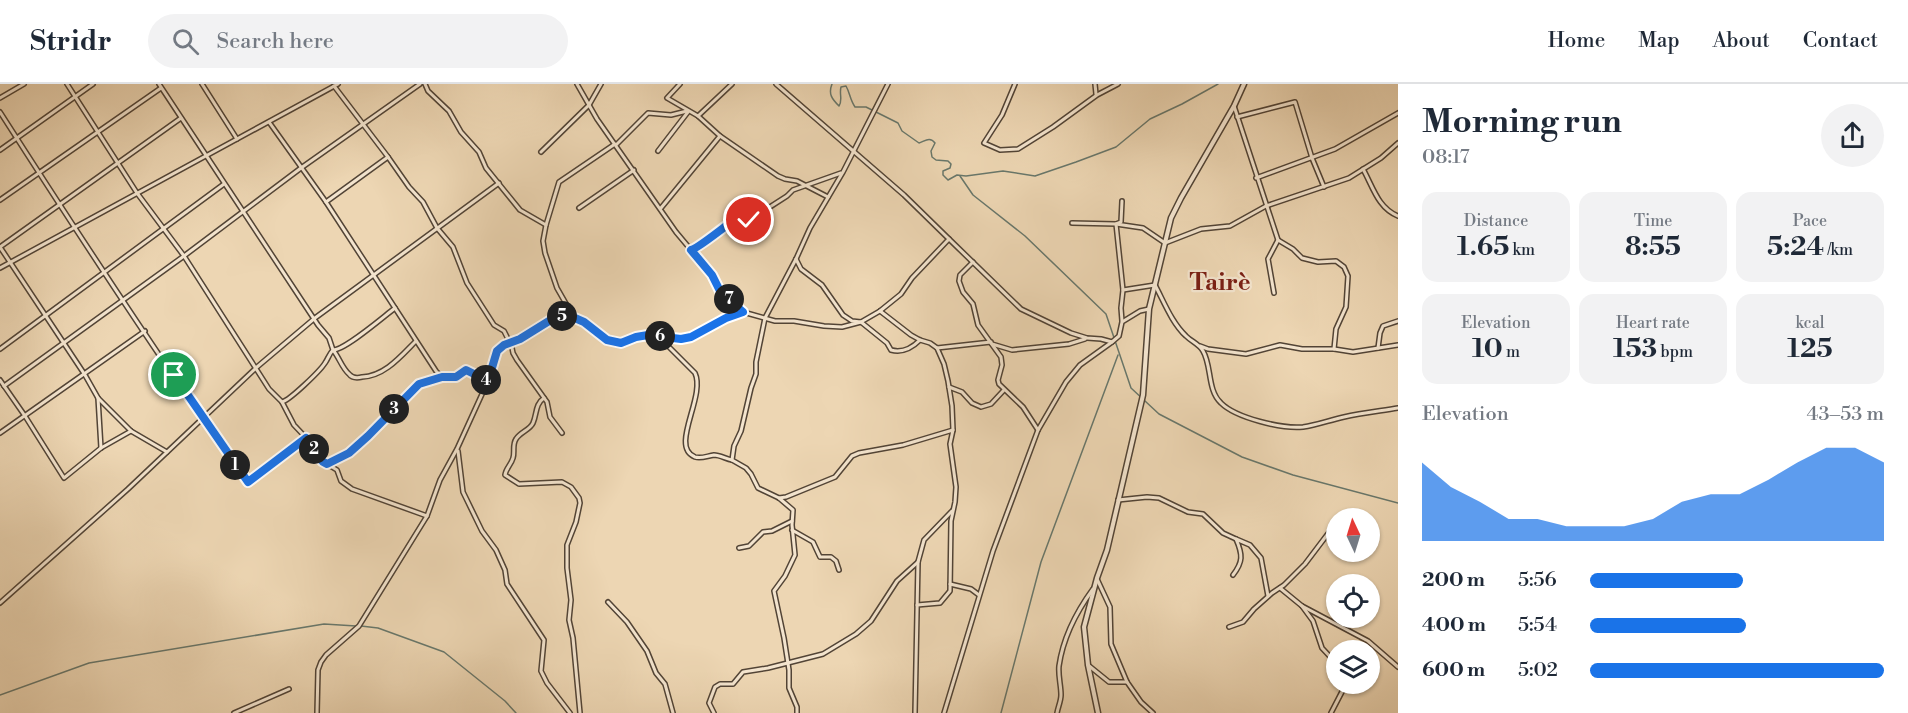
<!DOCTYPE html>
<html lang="en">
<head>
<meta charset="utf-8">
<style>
	:root { --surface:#fff; --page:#f2f2f3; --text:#1f2937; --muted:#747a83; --line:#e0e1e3; --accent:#1a73e8 }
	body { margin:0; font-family:"Libre Bodoni",serif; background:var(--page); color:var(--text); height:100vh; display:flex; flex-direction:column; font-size:22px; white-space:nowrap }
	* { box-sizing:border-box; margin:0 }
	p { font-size:20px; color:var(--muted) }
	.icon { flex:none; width:33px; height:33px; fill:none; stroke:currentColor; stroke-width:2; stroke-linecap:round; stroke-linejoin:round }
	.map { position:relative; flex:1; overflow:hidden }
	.details { display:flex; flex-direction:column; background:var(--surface); width:510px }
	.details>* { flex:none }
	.needle { width:39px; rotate:356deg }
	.fabs { position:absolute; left:1326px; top:424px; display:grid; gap:12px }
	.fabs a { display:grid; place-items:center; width:54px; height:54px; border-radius:50%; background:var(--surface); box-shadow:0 2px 4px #0004; font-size:30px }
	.pin { position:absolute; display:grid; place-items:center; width:51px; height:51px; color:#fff; margin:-26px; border:3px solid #fff; border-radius:50%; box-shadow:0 2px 6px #0007 }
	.km { position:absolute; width:30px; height:30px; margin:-15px; border-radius:50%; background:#222; color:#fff; font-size:16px; line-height:30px; text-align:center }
	.round { display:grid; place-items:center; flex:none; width:63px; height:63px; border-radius:32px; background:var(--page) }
	.summary { display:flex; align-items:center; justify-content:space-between; height:102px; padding:0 24px }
	h1 { font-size:33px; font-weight:700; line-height:45px }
	.metrics { display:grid; grid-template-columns:repeat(3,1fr); gap:9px; height:102px; padding:6px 24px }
	.metrics div { display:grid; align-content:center; border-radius:15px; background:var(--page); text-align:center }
	.metrics b { font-size:26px; font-weight:700 }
	.metrics small { font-size:16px; font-weight:400 }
	.metrics p { font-size:16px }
	.chart { height:168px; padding:12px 24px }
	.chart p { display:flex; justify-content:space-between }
	.chart svg { width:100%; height:108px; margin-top:6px; fill:var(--accent); opacity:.7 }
	ul { padding:0 24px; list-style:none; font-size:20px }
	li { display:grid; grid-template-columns:96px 72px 1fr; align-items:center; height:45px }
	li i { height:15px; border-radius:8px; background:var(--accent) }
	header { display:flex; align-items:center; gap:36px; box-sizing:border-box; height:84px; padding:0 30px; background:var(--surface); border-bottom:2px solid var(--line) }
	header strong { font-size:28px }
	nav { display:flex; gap:33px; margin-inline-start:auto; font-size:21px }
	.search { width:420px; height:54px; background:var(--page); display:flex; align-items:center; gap:15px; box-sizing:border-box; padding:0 21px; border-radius:33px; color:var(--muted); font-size:22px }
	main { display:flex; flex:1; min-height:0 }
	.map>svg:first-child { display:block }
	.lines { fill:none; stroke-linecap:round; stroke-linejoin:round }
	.stream { stroke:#68776b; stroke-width:1.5 }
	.minor-casing { stroke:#524436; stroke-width:6 }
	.tertiary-casing { stroke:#524436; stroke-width:7 }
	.minor { stroke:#f3e4ce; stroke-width:3 }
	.tertiary { stroke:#f3e4ce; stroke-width:4 }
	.route-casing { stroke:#fff; stroke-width:12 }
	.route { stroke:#1a73e8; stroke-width:8 }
	.labels { text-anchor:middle; stroke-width:4.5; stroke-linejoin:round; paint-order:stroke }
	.quarter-label { font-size:24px; font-weight:bold; fill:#7a1f14; stroke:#f3e4ce }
</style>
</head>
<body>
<header>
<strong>Stridr</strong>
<div class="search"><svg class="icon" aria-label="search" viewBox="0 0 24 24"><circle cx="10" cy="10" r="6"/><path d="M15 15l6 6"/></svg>Search here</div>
<nav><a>Home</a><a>Map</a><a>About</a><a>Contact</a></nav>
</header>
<main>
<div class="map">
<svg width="1398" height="629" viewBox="0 0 1398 629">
	<rect width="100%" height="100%" fill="#edd6b3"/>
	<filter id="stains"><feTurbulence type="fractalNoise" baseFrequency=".00333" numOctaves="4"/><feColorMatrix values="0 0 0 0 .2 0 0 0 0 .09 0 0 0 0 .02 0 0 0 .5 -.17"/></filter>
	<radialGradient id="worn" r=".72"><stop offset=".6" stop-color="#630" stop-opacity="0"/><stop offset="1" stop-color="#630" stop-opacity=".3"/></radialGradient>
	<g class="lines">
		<g class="stream">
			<path d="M 832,0 C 828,10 832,15 839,22 C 843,16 839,10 841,3 L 846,2 C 850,9 850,16 855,23 L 866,23 L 898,39 L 902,47 L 919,59 C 925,57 930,52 935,59 L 931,67 L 932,73 L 936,76 L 948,77 L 951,80 L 950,84 L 943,87 L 943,91 L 948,96 L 957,91 L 966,92 L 1003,87 L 1035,92 L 1076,78 L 1116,63 L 1150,35 L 1182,20 L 1218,0"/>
			<polyline points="960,92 973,111 1025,152 1106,230 1131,304 1159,330 1242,373 1293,391 1398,419"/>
			<polyline points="361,542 378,544 444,568 505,617 516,629"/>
			<polyline points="0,611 89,579 324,540 356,542"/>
			<polyline points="1001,629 1041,478 1118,271"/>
		</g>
		<defs>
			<g id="minor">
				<polyline points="67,0 137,109 184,172 269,305 282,318 294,341 311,359 321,378 327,380 349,369 368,352 419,300 442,293 436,287 326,118 269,38"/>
				<path d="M 159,0 L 318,241 L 329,254 L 333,266 C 329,270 328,275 325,279 C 320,287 290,316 282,318"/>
				<polyline points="202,0 237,55"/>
				<polyline points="425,0 428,7 449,27 461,48 479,68 486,84 520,126 546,141"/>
				<polyline points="577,0 597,35 676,148 712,191 721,209 743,228 775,237 794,237 824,242 842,243 861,238 880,227 901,210 912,194 949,155 904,111 776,0"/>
				<polyline points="680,0 667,14 698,32 720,52 778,92 785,95 797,97 828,113"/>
				<polyline points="1015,0 1002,31 984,59 1000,66 1018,65 1053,43 1097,11 1118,0"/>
				<polyline points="1095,0 1096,10"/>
				<polyline points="0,14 24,0"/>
				<polyline points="1234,22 1278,156 1293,165 1302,174 1318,178 1336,177 1344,183 1348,192 1346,223 1336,245 1334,265"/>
				<path d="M 0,28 C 80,153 161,277 247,398 L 305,354"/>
				<polyline points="698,32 732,0"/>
				<polyline points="1237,33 1295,18 1312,74 1324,103"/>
				<polyline points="616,61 648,29 671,31 687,27"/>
				<polyline points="0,66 93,0"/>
				<polyline points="658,67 688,28"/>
				<polyline points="541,68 589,21 601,0"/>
				<polyline points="388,73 409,103 423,118 437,144 453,163 467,199 494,241 504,247 510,259"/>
				<path d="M 1363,85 C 1373,103 1378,124 1398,132"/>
				<polyline points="1256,94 1335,65 1398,29"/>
				<polyline points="0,116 161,4"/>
				<polyline points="1122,117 1121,138 1116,140 1123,206 1121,224 1122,237"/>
				<polyline points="326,118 388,73 334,2"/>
				<polyline points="579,124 634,86"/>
				<polyline points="661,124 720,52"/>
				<polyline points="1072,139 1116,140 1143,144 1165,159 1201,145 1230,142 1266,122 1349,94 1381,74 1398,59"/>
				<polyline points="949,155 1021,225 1071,249 1087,254 1101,255 1112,258 1119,252 1122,238 1140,227 1149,225"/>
				<polyline points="0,163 85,291 98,314 101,364"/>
				<polyline points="0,163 181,34"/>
				<polyline points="692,166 696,165 713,150 735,135 745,139 787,112 793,106 841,89"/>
				<path d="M 796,175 L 801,185 L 822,201 L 843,231 L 852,237 L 861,238 L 887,259 L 891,266 C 902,269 912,264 920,256"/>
				<polyline points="973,178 960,191 959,197 963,208 973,220 978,241 1001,273 1002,281 998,296 999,300 1023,323 1038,346"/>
				<polyline points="0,184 338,0"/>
				<path d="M 1123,206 L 1155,201 C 1164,218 1172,239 1186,252 C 1192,258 1199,260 1203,267 C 1212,282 1207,306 1221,319 C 1236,334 1282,345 1303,343 C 1317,341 1330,336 1344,333 C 1362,329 1380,327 1398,324"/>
				<polyline points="1274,209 1268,175 1278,156"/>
				<path d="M 395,224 C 383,233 345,266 333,266 C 339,273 342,284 349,290 C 352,294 358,294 362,293 C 385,292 401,272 416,257"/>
				<polyline points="880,227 911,251 920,256 930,259 937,264 944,280 948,297 952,322 953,346 950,360 956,403 955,418 951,437 950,507 940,519 917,521"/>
				<polyline points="568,231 569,225 557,204 545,169 543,157 546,141 559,98 615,60"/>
				<path d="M 658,252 L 695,289 C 706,313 669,363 695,373 C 701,375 707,372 714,371 C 720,371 726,375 732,376"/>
				<path d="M 511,259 C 527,253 546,235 560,232 C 580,227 594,254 612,258 C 625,261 634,253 648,251 C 660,250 672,256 684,254 C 697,253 707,244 718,238 C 726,234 735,231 743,228"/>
				<polyline points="992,260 1012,266 1069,260 1085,255"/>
				<polyline points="1200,262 1208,265 1246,270 1280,261 1302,265 1334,265 1353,268 1398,261"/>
				<polyline points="937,264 991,258"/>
				<polyline points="1378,264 1380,249 1383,242 1398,237"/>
				<polyline points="0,265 224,100"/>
				<path d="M 442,293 L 456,293 L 466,286 L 488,297 C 493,282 494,264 511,259 L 513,269 L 517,276 L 547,318 L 550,333 L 562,349"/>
				<polyline points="0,296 25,332 64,394 101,364 131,347"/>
				<polyline points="4,302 184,172 301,84 420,0"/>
				<polyline points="949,303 962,308 972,319 981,323 991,320 1004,306"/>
				<polyline points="98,314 131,347 167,368"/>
				<path d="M 544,314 C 535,320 537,330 533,339 C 530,346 520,348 516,355 C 512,361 515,368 513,374 C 511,381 506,384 505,391 L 519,400 L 562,398 L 571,403 L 579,414 L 580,419 L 576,438 L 567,461 L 567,484 L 571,516 L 569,536 L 573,554 L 580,629"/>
				<polyline points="0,349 145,247"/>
				<polyline points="458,367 463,408 482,447 496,466 505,486 507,500 544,556 541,587 547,599 570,629"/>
				<polyline points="327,380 337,386 341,397 352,405 427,432"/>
				<polyline points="779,414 786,413 835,393 852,372 859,369 903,361 953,346"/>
				<polyline points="1118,416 1147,413 1159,414 1188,428 1203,430 1223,449 1236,455"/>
				<polyline points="792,446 813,458 820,473 831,473 836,477 839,486"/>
				<polyline points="739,464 749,462 763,448 772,447 792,437"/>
				<path d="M 1233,491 C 1243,478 1243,471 1236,455 L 1250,461 L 1261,474 L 1268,512"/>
				<polyline points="1097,495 1110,523 1111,560 1127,598 1141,618 1153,629"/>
				<polyline points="950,500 971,505 979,511"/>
				<polyline points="1280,504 1302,522 1313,537 1322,564 1336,579"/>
				<polyline points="608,518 627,538 647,567 656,589 665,600 673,629"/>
				<polyline points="0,519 128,405 257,283 315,234 499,99"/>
				<polyline points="1302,522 1368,557 1398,583"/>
				<polyline points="1229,543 1243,538 1254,525 1272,509 1284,501 1305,480 1330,447"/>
				<polyline points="1088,581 1109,598 1127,598"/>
				<polyline points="234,629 289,605"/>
				<polyline points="317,629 318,586 321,578 326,571 359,542 427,432 440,396 457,365 488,297"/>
				<polyline points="714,629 709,619 715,603 720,600 733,600 743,588 768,584 823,570 856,550 871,537 897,497 918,478"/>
				<polyline points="797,629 797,623 789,604 789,586 784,554 774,507 785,492 795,471 792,441 793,426 779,414 758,404 751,390 746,384 732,376 734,362 741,347 751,304 756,290 756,278 765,234 796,175 810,144 843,88 888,0"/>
				<polyline points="915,629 918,478 924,456 952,427"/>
				<polyline points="944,629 993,467 1038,346 1066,298 1080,281 1112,258"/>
				<path d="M 1057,629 C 1058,623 1061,617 1061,611 C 1061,601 1058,592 1059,582 C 1063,554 1077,527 1093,505"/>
				<polyline points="1331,629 1346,600"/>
			</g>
			<polyline id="tertiary" points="1098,629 1088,581 1084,543 1097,494 1107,466 1143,311 1149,225 1171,134 1181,114 1234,22 1244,0"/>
		</defs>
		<use href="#minor" class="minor-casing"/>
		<use href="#tertiary" class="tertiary-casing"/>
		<use href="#minor" class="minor"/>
		<use href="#tertiary" class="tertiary"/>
	</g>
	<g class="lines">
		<defs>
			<path id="route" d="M 174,291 L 248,398 L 306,354 C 315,362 315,375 327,380 L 349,369 L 368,352 L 419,300 L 442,293 L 456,293 L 466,286 L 488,297 L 497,267 L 504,261 L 520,255 L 557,232 L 568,231 L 584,238 L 607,256 L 621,259 L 636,253 L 648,251 L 681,255 L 691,253 L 726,234 L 743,228 L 721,209 L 712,191 L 691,166 C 697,165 727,141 735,135 L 745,139 L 749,136"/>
		</defs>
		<use href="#route" class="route-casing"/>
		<use href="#route" class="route"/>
	</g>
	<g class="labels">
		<g class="quarter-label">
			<text x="1220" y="206">Tairè</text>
		</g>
	</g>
	<rect width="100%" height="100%" filter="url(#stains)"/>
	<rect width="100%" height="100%" fill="url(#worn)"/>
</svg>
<div class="fabs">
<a><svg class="needle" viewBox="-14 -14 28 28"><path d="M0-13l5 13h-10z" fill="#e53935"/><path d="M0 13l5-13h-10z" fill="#747a83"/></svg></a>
<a><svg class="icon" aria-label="locate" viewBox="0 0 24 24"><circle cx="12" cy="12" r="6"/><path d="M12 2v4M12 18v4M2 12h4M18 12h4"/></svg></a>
<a><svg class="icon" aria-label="layers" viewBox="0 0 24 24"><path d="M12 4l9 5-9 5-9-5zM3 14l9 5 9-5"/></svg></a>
</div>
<div class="pin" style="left:174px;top:291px;background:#1e9e55"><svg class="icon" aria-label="arrive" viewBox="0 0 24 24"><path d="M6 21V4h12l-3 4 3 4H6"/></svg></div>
<div class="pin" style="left:749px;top:136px;background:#d93025"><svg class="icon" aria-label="check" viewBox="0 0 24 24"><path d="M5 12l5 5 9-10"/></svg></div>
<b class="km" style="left:235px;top:381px">1</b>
<b class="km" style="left:314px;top:365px">2</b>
<b class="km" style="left:394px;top:325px">3</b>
<b class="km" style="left:486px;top:296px">4</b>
<b class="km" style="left:562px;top:232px">5</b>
<b class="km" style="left:660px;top:252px">6</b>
<b class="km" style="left:729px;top:215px">7</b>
</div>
<section class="details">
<div class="summary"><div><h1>Morning run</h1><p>08:17</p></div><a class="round"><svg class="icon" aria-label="share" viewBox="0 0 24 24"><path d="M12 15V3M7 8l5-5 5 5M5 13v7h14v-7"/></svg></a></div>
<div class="metrics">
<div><p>Distance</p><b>1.65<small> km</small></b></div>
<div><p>Time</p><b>8:55</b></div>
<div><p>Pace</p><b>5:24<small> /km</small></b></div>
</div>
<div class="metrics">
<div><p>Elevation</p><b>10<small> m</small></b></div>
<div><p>Heart rate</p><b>153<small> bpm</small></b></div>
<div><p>kcal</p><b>125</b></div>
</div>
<div class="chart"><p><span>Elevation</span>43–53 m</p>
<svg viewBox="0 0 160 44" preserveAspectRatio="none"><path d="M0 44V12L10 22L20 28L30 35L40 35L50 38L60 38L70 38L80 35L90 28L100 25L110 25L120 19L130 12L140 6L150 6L160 12V44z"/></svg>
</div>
<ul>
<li><b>200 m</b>5:56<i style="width:52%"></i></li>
<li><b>400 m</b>5:54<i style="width:53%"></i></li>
<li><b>600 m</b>5:02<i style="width:100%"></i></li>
</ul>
</section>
</main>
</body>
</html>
